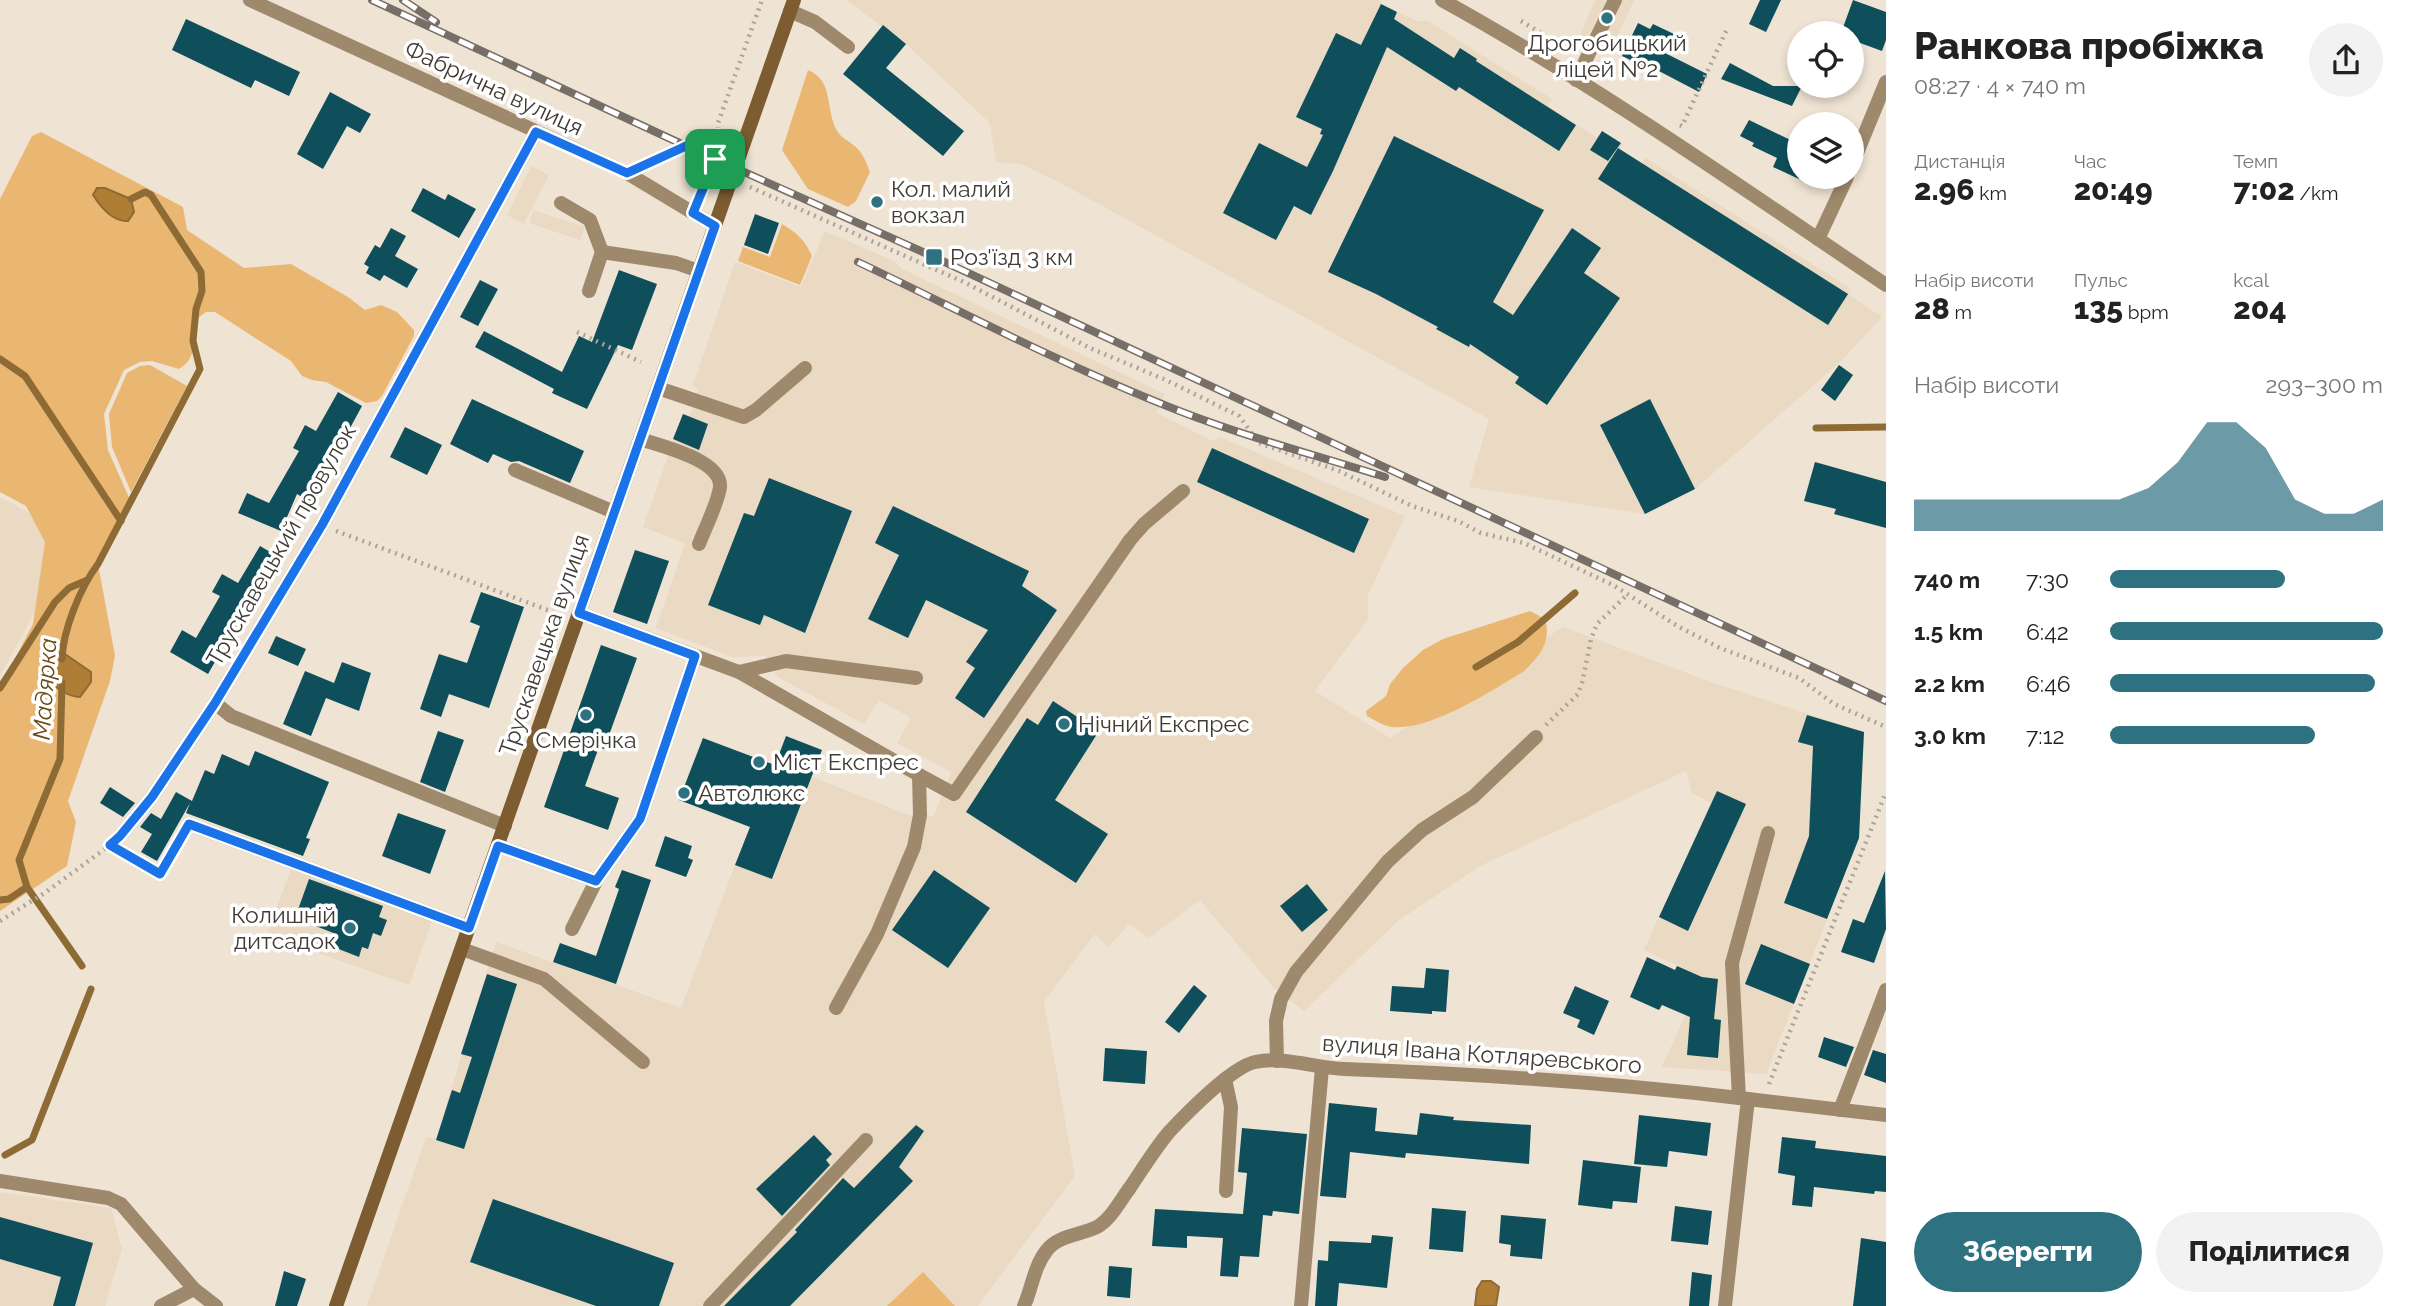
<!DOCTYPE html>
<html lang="uk">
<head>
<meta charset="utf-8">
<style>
	:root { --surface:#fff; --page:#f2f2f2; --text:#222; --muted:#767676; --accent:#2e7282 }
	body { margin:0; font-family:Raleway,sans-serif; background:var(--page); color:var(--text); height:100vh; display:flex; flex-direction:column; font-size:26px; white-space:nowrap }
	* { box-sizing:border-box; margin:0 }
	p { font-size:23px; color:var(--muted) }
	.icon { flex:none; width:38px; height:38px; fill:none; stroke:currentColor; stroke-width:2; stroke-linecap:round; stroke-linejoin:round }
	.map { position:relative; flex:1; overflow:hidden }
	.side { display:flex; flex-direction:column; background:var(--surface); width:525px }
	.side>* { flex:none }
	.tools { position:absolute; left:1787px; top:21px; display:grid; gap:14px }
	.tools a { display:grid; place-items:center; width:77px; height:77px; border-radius:50%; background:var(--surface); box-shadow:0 4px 10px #0003; font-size:35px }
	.pin { position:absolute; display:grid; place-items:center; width:60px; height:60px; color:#fff; margin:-30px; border-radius:14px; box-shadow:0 4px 10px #0006 }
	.round { display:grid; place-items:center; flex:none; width:74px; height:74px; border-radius:37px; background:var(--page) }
	.head { display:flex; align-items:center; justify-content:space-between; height:119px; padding:0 28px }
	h1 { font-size:38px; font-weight:800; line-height:52px }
	.figures { display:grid; grid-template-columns:repeat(3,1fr); gap:10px; height:119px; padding:7px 28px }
	.figures div { display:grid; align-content:center }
	.figures b { font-size:30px; font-weight:800 }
	.figures small { font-size:19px; font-weight:400 }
	.figures p { font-size:19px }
	.chart { height:196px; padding:14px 28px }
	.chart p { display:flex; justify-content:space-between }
	.chart svg { width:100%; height:126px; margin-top:7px; fill:var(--accent); opacity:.7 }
	.primary-button { display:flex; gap:14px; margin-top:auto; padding:14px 28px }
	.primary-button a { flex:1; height:80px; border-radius:42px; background:var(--accent); color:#fff; font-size:28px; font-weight:800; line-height:80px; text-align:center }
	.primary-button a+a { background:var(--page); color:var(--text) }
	ul { padding:0 28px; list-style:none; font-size:23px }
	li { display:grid; grid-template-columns:112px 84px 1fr; align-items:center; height:52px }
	li i { height:18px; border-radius:9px; background:var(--accent) }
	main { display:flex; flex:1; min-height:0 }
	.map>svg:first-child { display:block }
	.built { fill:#ead9c3 }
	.green { fill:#eab772 }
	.water { fill:#af7e35; stroke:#8e6a35; stroke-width:2 }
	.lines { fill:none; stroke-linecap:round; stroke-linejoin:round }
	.stream { stroke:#8e6a35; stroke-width:7 }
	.building { fill:#0f4f5c }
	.path { stroke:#ada398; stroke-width:4.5; stroke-dasharray:2 5; stroke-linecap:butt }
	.service { stroke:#9f896c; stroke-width:14 }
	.minor { stroke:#9f896c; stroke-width:14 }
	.tertiary { stroke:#9f896c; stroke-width:14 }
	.secondary { stroke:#7c5c30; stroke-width:14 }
	.rail-casing { stroke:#776f67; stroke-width:8 }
	.rail { stroke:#fff; stroke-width:5; stroke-dasharray:16; stroke-linecap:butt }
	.route-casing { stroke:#fff; stroke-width:14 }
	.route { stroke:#1a73e8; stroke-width:9 }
	.poi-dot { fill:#2e7282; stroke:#fff; stroke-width:2.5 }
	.labels { text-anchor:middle; stroke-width:7; stroke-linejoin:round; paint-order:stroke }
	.poi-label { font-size:23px; fill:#403b35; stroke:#fff; text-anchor:start }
	.street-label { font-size:23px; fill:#403b35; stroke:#fff }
	.water-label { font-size:24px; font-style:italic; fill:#6b4912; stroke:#fff }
</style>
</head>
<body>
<main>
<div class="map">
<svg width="1886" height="1306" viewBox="0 0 1886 1306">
	<rect width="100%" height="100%" fill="#efe3d4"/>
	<g class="built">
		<polygon points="846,0 1379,0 1381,4 1417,21 1428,21 1491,61 1552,99 1548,106 1597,138 1602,131 1623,144 1620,150 1642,163 1646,158 1851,289 1848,294 1882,317 1841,361 1695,489 1645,514 1469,487 1489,419 1057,181 1021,164 996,162 990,123 906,44"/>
		<polygon points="1595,0 1634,0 1609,54 1580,35"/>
		<polygon points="531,166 549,175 524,224 507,215"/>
		<polygon points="533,210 585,227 580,240 529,223"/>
		<polygon points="825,231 894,261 902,269 1165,394 1156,413 1213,441 1220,437 1405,516 1368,595 1368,619 1315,691 1390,738 1563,627 1714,683 1864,732 1859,838 1766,1074 1662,1067 1702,977 1644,950 1711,803 1692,793 1686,771 1482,865 1399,920 1304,1011 1274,988 1200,900 1149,938 1129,924 1108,947 1095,934 1044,1002 1075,1176 978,1306 955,1306 923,1272 887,1306 367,1306 426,1137 436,1139 496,942 681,1008 735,865 773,879 812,777 909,815 934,816 951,772 897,743 911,718 879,700 864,724 778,677 765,656 732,657 656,628 685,543 643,527 683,414 690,416 698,390 693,385 735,262 801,287"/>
		<polygon points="0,497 75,538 0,676"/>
		<polygon points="291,869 432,921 409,985 267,935"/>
		<polygon points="0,1192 111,1208 122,1249 105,1306 0,1306"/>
	</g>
	<g class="green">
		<path d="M 808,70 C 834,81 825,107 836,129 C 840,137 846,139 852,144 C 862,151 866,161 870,172 L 856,201 L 848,207 L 808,189 L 782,150 Z"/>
		<path d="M 41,132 L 183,207 L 187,230 L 244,268 L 291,264 L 348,297 L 365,310 L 381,305 L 397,312 L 414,330 L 414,336 L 382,396 L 377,401 L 366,403 L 326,382 L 312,380 L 302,376 L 291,361 L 215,312 L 206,312 L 194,321 C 193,340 198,358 179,369 L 152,361 L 140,362 L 124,370 L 104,414 L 108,450 L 131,502 L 98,564 L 115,656 L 110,681 L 68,801 L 76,822 L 67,866 L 0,911 L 0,687 L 33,624 L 45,542 L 26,506 L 0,492 L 0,199 L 32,136 Z"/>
		<path d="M 782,224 C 797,233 805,240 812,256 L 800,285 L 738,261 L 743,247 L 770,257 Z"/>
		<polygon points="150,365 187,386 131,492 112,447 109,414 127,373 140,366"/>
		<path d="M 1530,611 L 1545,619 C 1552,642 1539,657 1523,672 C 1491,691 1430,731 1392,727 C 1384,726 1374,720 1367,716 L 1366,711 L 1386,696 L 1390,684 L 1403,668 L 1423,650 L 1443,639 Z"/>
		<polygon points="923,1272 955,1306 887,1306"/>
	</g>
	<g class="water">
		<path d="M 97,188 L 105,188 L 131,199 L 134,212 L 128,221 C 113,222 100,206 93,195 Z"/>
		<path d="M 62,652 L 91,672 L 91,682 L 80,697 C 69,697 57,689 49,681 C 47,669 51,657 62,652 Z"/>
		<polygon points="1482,1281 1491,1281 1499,1287 1496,1306 1475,1306 1477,1289"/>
	</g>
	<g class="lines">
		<g class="stream">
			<polyline points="0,359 25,376 121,521"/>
			<polyline points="1816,428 1886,427"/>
			<path d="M 62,659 C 63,630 80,588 98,564 L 200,369 L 193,341 L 196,309 L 202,291 L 201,272 L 151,195 L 145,192 L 131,199"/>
			<polyline points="1476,667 1518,642 1575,593"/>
			<polyline points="62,682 60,759 19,860 27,887 82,966"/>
			<polyline points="0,688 55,602 69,588 85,581"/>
			<polyline points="0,900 9,899 27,887"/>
			<polyline points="5,1155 32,1140 91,989"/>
		</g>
	</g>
	<g class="building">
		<polygon points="1760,0 1781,0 1766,32 1749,24"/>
		<polygon points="1853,0 1886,12 1886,40 1882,51 1852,40 1852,33 1841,33"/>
		<polygon points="1381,4 1397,12 1394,19 1454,58 1460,48 1477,59 1476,61 1576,125 1559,151 1459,87 1456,91 1387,47 1333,171 1311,215 1294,206 1276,240 1223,213 1259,143 1307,167 1323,135 1320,134 1322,129 1296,117 1336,33 1361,45"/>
		<polygon points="186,19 300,72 289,96 255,80 251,88 172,50"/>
		<polygon points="1638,23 1650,29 1653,24 1674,34 1665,53 1707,74 1699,92 1657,70 1656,72 1622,56"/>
		<polygon points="883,25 906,44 886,68 964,131 943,156 843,74"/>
		<polygon points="1730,63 1773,86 1802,86 1792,106 1721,79"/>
		<polygon points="330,92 371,114 360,133 347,126 323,169 297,154"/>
		<polygon points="1749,120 1799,144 1799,179 1773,167 1777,158 1752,146 1754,143 1740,136"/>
		<polygon points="1602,131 1621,143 1608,161 1590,150"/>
		<polygon points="1394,136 1544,210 1493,302 1513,315 1572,228 1601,248 1584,273 1620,298 1547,405 1515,383 1519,377 1470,344 1469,347 1436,329 1438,327 1376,294 1328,272"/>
		<polygon points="1618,148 1848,294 1828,325 1598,179"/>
		<polygon points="423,188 445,200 448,194 476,209 459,238 411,211"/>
		<polygon points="755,214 779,223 768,254 744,245"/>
		<polygon points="391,228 406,236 395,256 418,269 407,288 384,275 380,281 366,273 369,267 364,264 375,245 380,248"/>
		<polygon points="619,270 657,284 632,350 618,345 587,409 552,393 554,389 475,347 484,331 562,372 579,336 592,342"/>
		<polygon points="480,280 498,289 478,326 460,317"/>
		<polygon points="1839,365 1853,375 1835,401 1821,390"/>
		<polygon points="338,392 362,406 310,502 297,494 281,531 238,513 247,493 269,503 299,451 293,448 305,425 316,431"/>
		<polygon points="472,399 584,451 570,483 519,461 511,462 493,454 488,463 450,444"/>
		<polygon points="1650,399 1695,489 1645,514 1600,425"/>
		<polygon points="683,414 708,424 699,450 673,439"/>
		<polygon points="405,427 442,445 427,475 390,457"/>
		<polygon points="1212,448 1369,519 1354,553 1197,482"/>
		<polygon points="1815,462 1886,482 1886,528 1834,514 1836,509 1804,501"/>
		<polygon points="769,478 852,511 805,633 764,615 760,625 708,605 744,513 754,516"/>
		<polygon points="893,506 1029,571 1022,586 1057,610 984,718 955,698 975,668 966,662 988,630 926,600 908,638 868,619 899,555 875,543"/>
		<polygon points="260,546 284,560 251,615 244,611 208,674 170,652 182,630 196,638 220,596 212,592 222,574 238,583"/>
		<polygon points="635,550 669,561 647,624 613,612"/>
		<polygon points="481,592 524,607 489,708 449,694 441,717 420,709 439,654 467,663 480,626 470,622"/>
		<polygon points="276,636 306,649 298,666 268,653"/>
		<polygon points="601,645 637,658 604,749 599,747 585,786 619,798 608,830 544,807"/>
		<polygon points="342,662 371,673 359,711 326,698 311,736 283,724 305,671 334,683"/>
		<polygon points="1053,701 1099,731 1055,800 1108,834 1076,883 966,812 1027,718 1038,725"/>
		<polygon points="1807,715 1864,732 1859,838 1827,919 1784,903 1809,836 1813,746 1798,742"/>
		<polygon points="438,731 464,740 445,792 420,782"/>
		<polygon points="786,736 822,750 772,879 735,865 750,827 679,800 703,738 775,765"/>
		<polygon points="255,751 329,782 306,838 310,839 303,856 186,813 190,803 157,861 141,852 152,834 140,827 151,813 161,819 176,792 192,801 205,770 214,774 222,754 249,766"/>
		<polygon points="110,787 135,803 123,817 100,803"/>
		<polygon points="1717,791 1746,804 1688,931 1659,917"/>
		<polygon points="398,813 446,830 430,874 382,856"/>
		<polygon points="665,836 692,846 688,858 693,860 686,877 655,866"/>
		<polygon points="622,870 651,880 616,984 553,962 560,943 596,956 619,889 615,887"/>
		<polygon points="934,870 990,908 948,968 892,930"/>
		<polygon points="1885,871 1886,929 1874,963 1841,952 1853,919 1864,923"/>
		<polygon points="309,879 383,906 379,917 387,920 381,936 373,933 368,949 362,947 359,957 331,946 336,934 295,918"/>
		<polygon points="1307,884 1328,910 1302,932 1280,906"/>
		<polygon points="1761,944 1810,964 1794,1004 1745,984"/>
		<polygon points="1647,957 1675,970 1677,966 1702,977 1718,979 1714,1019 1721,1020 1718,1058 1687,1055 1690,1017 1662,1005 1659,1010 1630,997"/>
		<polygon points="1426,968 1449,970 1446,1012 1432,1011 1432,1014 1390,1011 1392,986 1424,988"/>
		<polygon points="487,974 517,984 464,1149 436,1140 452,1090 460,1093 472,1057 461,1054"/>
		<polygon points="1194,985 1207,996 1179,1033 1165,1022"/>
		<polygon points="1575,986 1609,1001 1594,1035 1577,1027 1580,1020 1563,1013"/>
		<polygon points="1824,1037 1854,1047 1846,1067 1818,1057"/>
		<polygon points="1105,1048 1147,1051 1145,1084 1103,1081"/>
		<polygon points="1873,1050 1886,1054 1886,1083 1864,1075"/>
		<polygon points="1329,1103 1377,1108 1375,1131 1417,1135 1420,1113 1454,1117 1453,1120 1531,1125 1529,1164 1406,1153 1405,1158 1350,1152 1346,1198 1320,1196"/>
		<polygon points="1639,1115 1711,1123 1707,1156 1669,1151 1667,1167 1634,1164"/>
		<polygon points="916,1125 924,1131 899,1167 913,1181 790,1306 724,1306 797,1232 795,1230 843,1178 854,1188"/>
		<polygon points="1242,1128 1307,1134 1299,1214 1273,1211 1272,1216 1263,1215 1259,1257 1240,1256 1238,1277 1220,1276 1223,1238 1187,1236 1187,1248 1152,1246 1155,1209 1243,1214 1247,1173 1238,1172"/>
		<polygon points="814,1135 832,1154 826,1160 830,1165 782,1216 756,1189"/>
		<polygon points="1782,1137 1816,1141 1815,1148 1886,1156 1886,1192 1875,1191 1874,1194 1814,1187 1812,1207 1792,1205 1795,1176 1778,1173"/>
		<polygon points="1583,1160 1641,1167 1637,1203 1613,1201 1612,1209 1578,1205"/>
		<polygon points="493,1199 674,1263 659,1306 596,1306 470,1262"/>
		<polygon points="1675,1206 1712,1211 1708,1245 1671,1241"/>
		<polygon points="1432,1208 1466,1211 1463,1252 1429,1249"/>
		<polygon points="1501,1215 1546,1219 1542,1259 1510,1256 1511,1245 1499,1243"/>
		<polygon points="0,1217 93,1243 75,1306 53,1306 61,1277 0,1259"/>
		<polygon points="1372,1235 1393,1237 1387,1288 1339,1283 1337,1306 1315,1306 1318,1260 1328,1261 1329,1241 1371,1243"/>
		<polygon points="1861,1238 1886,1242 1886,1306 1853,1306"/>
		<polygon points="1109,1266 1132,1268 1130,1298 1107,1296"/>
		<polygon points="284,1271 306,1279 297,1306 275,1306"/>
		<polygon points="1692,1272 1712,1275 1709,1306 1689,1306"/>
	</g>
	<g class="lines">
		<g class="path">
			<polyline points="1521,21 1544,35"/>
			<polyline points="1680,125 1682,126 1728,27"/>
			<polyline points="647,164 686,146 718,135"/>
			<polyline points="750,187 966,283 1090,348 1166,380 1239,416 1259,443 1339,471 1412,506 1458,521 1481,533 1524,543 1613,585 1679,627 1720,648 1799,678 1834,704 1886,727"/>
			<polyline points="700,196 718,150 718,123 762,0"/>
			<polyline points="577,332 641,362"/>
			<polyline points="336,531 553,612"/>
			<polyline points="1546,725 1578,694 1582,683 1591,639 1597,624 1628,594"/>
			<polyline points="123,853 160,874 181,836"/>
			<polyline points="0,921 46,892 109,846"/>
			<polyline points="1769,1084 1886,792"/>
		</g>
		<g class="service">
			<polyline points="790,11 815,22 848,47"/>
			<polyline points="1576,80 1615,0"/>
			<polyline points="561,203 590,220 602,252"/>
			<polyline points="589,291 602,252 676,263 699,271"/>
			<polyline points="658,388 744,417 756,410 805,368"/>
			<path d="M 640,439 C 661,446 722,460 720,487 C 718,503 705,528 699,544"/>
			<polyline points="515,470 614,512"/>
			<polyline points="739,672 786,661 916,678"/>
			<polyline points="189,824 469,928"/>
			<polyline points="120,836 152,797 215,703"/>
			<polyline points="498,846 596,881 640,819 695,656"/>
			<polyline points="572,929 596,881"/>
			<polyline points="462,949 544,979 643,1062"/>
			<polyline points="836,1008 877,934 914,847 920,815 919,775 954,794 1130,540 1144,524 1183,491"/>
			<polyline points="1277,1061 1276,1021 1281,999 1296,972 1388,861 1422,830 1473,797 1536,737"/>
			<polyline points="1225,1079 1231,1107 1226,1191"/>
			<polyline points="1739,1098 1732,963 1768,833"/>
			<polyline points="0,1181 108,1198 121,1204 194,1289 216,1306"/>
			<polyline points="161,1306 194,1289"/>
			<polyline points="710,1306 866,1140"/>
			<path d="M 1024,1306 C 1032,1288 1034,1266 1047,1250 C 1059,1235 1081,1235 1097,1227 C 1111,1219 1120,1201 1129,1189"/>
		</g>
		<g class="minor">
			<polyline points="1852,165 1886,82"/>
			<polyline points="1818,239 1847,177"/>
			<polyline points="579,613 739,672 919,775"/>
			<polyline points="505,826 231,716 215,703 322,525 536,132"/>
			<polyline points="1840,1110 1886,990"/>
			<path d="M 1129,1189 C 1142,1170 1154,1150 1169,1132 C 1186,1114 1232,1067 1255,1062 C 1281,1056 1317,1068 1345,1069 C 1480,1074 1614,1083 1748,1099"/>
			<polyline points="1301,1306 1322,1068"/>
		</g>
		<g class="tertiary">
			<polyline points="250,0 627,173 715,226"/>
			<path d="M 1442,0 C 1596,85 1741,187 1886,285"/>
			<polyline points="1725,1306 1748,1099 1886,1115"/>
		</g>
		<polyline class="secondary" points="336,1306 794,0"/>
		<defs>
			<g id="rail">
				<polyline points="372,0 686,146 934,257 1886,701"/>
				<polyline points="403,0 436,22"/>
				<path d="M 858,262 C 957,309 1055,361 1157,402 C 1231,433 1309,453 1385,477"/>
			</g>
		</defs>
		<use href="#rail" class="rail-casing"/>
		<use href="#rail" class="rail"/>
	</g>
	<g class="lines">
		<defs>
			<polygon id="route" points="536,132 627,173 686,146 718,135 715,159 693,213 715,226 579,613 695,656 640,819 596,881 498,846 469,928 189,824 160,874 110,845 120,836 152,797 215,703 322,525"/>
		</defs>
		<use href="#route" class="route-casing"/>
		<use href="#route" class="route"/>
	</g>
	<g class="poi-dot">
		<circle cx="1607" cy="18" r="7"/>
		<circle cx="877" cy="202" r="7"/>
		<rect x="925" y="248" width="18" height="18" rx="3.5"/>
		<circle cx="586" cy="715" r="7"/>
		<circle cx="1064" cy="724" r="7"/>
		<circle cx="759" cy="762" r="7"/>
		<circle cx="684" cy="793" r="7"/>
		<circle cx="350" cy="928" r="7"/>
	</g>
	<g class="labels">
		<g class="poi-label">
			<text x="1607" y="51" text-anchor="middle">Дрогобицький<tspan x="1607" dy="26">ліцей №2</tspan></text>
			<text x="891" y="197">Кол. малий<tspan x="891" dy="26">вокзал</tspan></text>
			<text x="950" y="265">Роз'їзд 3 км</text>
			<text x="1078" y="732">Нічний Експрес</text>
			<text x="586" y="748" text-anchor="middle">Смерічка</text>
			<text x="773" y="770">Міст Експрес</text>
			<text x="698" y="801">Автолюкс</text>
			<text x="336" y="923" text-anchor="end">Колишній<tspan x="336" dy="26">дитсадок</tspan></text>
		</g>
		<g class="street-label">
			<text transform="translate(494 88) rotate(25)" y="8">Фабрична вулиця</text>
			<text transform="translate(281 545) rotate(-60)" y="8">Трускавецький провулок</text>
			<text transform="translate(544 645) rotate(-71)" y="8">Трускавецька вулиця</text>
			<text transform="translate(1482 1054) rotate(4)" y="8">вулиця Івана Котляревського</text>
		</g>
		<g class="water-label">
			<text transform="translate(45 689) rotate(-86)" y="8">Мадярка</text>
		</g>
	</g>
</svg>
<div class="tools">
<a><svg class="icon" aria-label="locate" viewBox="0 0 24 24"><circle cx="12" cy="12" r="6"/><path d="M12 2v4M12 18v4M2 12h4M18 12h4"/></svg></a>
<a><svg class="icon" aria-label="layers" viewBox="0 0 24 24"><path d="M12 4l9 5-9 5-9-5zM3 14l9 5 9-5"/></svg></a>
</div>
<div class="pin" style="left:715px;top:159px;background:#1e9e55"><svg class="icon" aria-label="arrive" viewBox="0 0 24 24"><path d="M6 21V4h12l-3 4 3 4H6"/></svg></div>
</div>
<section class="side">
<div class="head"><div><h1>Ранкова пробіжка</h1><p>08:27 · 4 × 740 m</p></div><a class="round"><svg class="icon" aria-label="share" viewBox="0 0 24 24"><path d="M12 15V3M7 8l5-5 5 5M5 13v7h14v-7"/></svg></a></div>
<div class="figures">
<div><p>Дистанція</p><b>2.96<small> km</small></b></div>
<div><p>Час</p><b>20:49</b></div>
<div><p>Темп</p><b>7:02<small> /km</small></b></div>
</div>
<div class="figures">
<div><p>Набір висоти</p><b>28<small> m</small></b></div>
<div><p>Пульс</p><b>135<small> bpm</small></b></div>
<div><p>kcal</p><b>204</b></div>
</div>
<div class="chart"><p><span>Набір висоти</span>293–300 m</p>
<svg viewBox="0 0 160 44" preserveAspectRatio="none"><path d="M0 44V33L10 33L20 33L30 33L40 33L50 33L60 33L70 33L80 29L90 20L100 6L110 6L120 15L130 33L140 38L150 38L160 33V44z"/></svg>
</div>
<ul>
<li><b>740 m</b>7:30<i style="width:64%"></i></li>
<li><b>1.5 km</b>6:42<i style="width:100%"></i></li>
<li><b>2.2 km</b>6:46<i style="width:97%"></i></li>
<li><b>3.0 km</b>7:12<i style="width:75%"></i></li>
</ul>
<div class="primary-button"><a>Зберегти</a><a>Поділитися</a></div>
</section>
</main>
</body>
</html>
